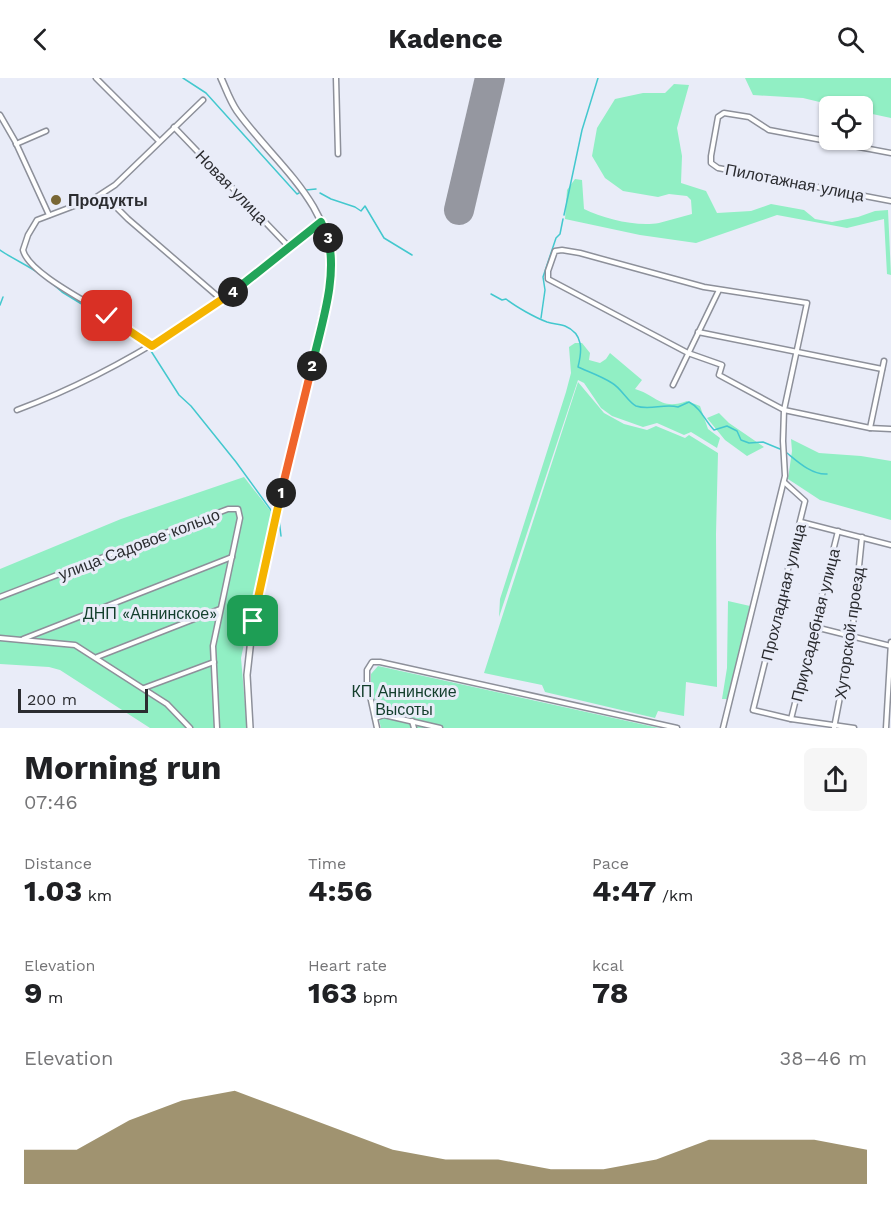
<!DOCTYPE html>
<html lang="en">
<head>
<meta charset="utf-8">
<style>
	:root { --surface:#fff; --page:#f6f6f6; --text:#202124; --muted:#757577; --accent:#786634 }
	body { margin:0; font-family:"Work Sans",sans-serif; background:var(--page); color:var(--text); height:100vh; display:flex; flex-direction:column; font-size:22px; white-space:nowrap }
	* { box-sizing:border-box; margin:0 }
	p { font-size:20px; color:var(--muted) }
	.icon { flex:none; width:33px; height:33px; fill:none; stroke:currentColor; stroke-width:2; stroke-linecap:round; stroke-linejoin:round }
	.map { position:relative; height:650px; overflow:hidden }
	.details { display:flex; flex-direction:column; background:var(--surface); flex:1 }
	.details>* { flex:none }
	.fabs { position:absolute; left:819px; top:18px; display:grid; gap:12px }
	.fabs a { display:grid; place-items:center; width:54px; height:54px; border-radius:9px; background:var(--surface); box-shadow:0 2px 4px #0004; font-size:30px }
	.scale { position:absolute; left:18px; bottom:15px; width:130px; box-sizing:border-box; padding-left:6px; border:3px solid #2b2c30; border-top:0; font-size:16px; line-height:21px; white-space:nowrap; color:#2b2c30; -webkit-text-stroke:4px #e9ecf8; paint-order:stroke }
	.pin { position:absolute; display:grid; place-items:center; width:51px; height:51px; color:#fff; margin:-26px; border-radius:12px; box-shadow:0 3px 9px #0006 }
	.km { position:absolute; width:30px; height:30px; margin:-15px; border-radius:50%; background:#222; color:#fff; font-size:16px; line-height:30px; text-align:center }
	.round { display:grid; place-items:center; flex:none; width:63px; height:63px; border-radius:9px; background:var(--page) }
	.overview { display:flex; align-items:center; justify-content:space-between; height:102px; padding:0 24px }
	h1 { font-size:33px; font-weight:700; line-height:45px }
	.stats { display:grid; grid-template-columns:repeat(3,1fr); gap:9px; height:102px; padding:6px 24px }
	.stats div { display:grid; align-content:center }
	.stats b { font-size:30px; font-weight:700 }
	.stats small { font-size:16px; font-weight:400 }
	.stats p { font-size:16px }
	.chart { height:168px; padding:12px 24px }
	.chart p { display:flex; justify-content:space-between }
	.chart svg { width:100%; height:108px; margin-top:6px; fill:var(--accent); opacity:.7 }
	header { display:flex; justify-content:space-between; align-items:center; height:78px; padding:0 24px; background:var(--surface); font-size:27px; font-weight:700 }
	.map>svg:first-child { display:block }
	.green { fill:#91efc4 }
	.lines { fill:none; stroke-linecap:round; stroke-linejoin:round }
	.stream { stroke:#43c8ce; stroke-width:1.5 }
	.runway { stroke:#9597a0; stroke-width:30 }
	.minor-casing { stroke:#8d909a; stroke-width:7 }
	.secondary-casing { stroke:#8d909a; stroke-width:8 }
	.minor { stroke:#fff; stroke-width:4 }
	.secondary { stroke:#fff; stroke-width:5 }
	.split-1-casing { stroke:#fff; stroke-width:12 }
	.split-2-casing { stroke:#fff; stroke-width:12 }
	.split-3-casing { stroke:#fff; stroke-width:12 }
	.split-4-casing { stroke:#fff; stroke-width:12 }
	.split-5-casing { stroke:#fff; stroke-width:12 }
	.split-1 { stroke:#f5b400; stroke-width:8 }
	.split-2 { stroke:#f0652b; stroke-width:8 }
	.split-3 { stroke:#22a559; stroke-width:8 }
	.split-4 { stroke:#22a559; stroke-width:8 }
	.split-5 { stroke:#f5b400; stroke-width:8 }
	.poi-dot { fill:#786634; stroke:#e9ecf8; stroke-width:2 }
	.labels { text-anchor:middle; stroke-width:6; stroke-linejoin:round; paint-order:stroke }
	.street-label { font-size:16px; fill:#2b2c30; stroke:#e9ecf8 }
	.poi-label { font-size:16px; font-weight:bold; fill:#2b2c30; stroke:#e9ecf8; text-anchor:start }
	.park-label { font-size:16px; fill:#133e2c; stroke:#e9ecf8 }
</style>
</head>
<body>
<header><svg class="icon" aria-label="back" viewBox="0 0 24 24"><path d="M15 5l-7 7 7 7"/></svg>Kadence<svg class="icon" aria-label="search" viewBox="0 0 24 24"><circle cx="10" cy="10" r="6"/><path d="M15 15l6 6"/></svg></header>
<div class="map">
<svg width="891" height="650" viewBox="0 0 891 650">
	<rect width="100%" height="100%" fill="#e9ecf8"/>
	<g class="green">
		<polygon points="745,0 891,0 891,40 863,34 862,28 836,28 803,20 753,17"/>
		<path d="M 674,6 L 689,7 L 677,50 L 682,78 L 681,105 L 706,113 L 717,135 L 751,133 L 771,126 L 804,132 L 815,141 L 832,144 L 858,139 L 875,133 L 888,132 L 891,197 L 887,196 L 884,141 L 847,150 L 777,137 L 696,165 L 640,157 L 565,141 L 567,112 L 575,101 L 582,102 L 584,131 C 604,141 637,149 659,145 C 670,142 681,139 692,136 L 691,122 L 687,118 L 669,116 L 658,119 L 623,113 L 605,100 L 592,78 L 597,50 L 615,21 L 643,15 L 665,15 Z"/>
		<path d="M 575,265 L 582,265 L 590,275 L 589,282 L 600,285 L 606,281 L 610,275 L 642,302 L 635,311 C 656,317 661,333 687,323 L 700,328 L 708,351 L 720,360 L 717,370 L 691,354 L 684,357 L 657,345 L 643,349 L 612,338 L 601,330 L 584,305 L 578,302 L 499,539 L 500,521 L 566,314 L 571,295 L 569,269 Z"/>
		<polygon points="578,304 604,335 624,346 647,352 656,348 685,360 689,357 718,375 716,456 717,609 686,604 684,638 658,633 655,640 545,614 542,607 484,595"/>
		<polygon points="719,335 729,345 764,369 747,378 725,362 707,340"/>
		<polygon points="791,361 819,375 861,378 891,383 891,442 820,422 788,401 792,373"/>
		<polygon points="244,399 272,435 241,580 247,650 150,650 60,592 49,589 0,586 0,491 121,441"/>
		<polygon points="728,523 750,528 728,621 722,621 727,590"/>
		<polygon points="378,588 659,650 381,650 371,607 371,596"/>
	</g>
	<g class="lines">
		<g class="stream">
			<polyline points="183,0 206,15 297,116 299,115"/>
			<polyline points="306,112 316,111"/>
			<polyline points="320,115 331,121 355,129 361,133 365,128 384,160 412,177"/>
			<polyline points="564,137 582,52 598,0"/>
			<path d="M 0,172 C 13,181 27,187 40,196"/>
			<polyline points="48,202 62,214 142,263"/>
			<path d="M 491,216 L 502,222 L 506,221 C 516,229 536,240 547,244 C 553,246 560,246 565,248 C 584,256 582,273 578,289 C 589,294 601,298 612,305 C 621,310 628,324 636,328 C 650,333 664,325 678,329 L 689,324 C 702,331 704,342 714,352 L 727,348 L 737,353 L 741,362 L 749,365 L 763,364 L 780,371"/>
			<polyline points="0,227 3,219"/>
			<polyline points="541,240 545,212 543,199 556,160 560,156 563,141"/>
			<polyline points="151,273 179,317 191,328 236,384 273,435"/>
			<path d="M 787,375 C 798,384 812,397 827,396"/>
			<polyline points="279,441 281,458"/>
		</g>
		<polyline class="runway" points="459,132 490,0"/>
		<defs>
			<g id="minor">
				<polyline points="96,0 159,63"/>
				<polyline points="336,0 338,76"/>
				<polyline points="0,37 15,63 49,137"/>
				<polyline points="174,49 290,170"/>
				<polyline points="16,66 46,53"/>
				<polyline points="891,75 769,52 749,39 724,35 718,39 711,78 711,85 718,90 891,123"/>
				<polyline points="103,116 128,141 222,222"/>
				<polyline points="698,254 882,291"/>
				<path d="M 152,268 C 134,255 117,243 98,231 C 80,220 28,193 23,172 L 28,157 L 37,142 L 95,120 L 115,107 L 203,22"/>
				<polyline points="673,307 719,212"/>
				<path d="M 17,332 C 130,290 229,221 321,144"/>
				<polyline points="870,350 884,283"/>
				<polyline points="784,404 805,423 753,632 791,641 854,650"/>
				<polyline points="801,444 891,467"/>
				<polyline points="0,519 228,431 238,431 240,440 213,568 217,650"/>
				<polyline points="815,549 891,568"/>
				<polyline points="0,560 75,567 167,626 190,650"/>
				<polyline points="23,561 232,479"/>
				<polyline points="97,579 220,531"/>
				<polyline points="144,610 214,584"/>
				<polyline points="375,640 384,637 440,650"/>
				<polyline points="791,641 838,453"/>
				<polyline points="412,643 414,650"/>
				<polyline points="377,650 367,604 367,592 372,584 380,584 677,650"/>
				<polyline points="723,650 785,398 783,363 784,332 807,225 704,209 580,175 562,172 555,173 548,193 548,201 688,275 722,287 719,297 784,332 870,350 891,351"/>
				<polyline points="834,650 852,557 862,459"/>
				<polyline points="886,650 891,564"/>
			</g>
			<path id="secondary" d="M 221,0 C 226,11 230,23 237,33 C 275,86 333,125 332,196 L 253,543 L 247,597 L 250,650"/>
		</defs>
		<use href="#minor" class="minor-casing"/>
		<use href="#secondary" class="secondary-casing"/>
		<use href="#minor" class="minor"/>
		<use href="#secondary" class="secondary"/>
	</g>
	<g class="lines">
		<defs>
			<polyline id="split-1" points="253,543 281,415"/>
			<polyline id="split-2" points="281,415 312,288"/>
			<path id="split-3" d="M 312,288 C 321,247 338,200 328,160"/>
			<polyline id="split-4" points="233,214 321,144 328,160"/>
			<polyline id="split-5" points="107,238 152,268 233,214"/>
		</defs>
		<use href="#split-1" class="split-1-casing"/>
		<use href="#split-2" class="split-2-casing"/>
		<use href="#split-3" class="split-3-casing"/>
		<use href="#split-4" class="split-4-casing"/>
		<use href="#split-5" class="split-5-casing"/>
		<use href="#split-1" class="split-1"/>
		<use href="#split-2" class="split-2"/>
		<use href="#split-3" class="split-3"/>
		<use href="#split-4" class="split-4"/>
		<use href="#split-5" class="split-5"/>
	</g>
	<circle class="poi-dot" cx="56" cy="122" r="6"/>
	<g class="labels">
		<g class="street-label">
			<text transform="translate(795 104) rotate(11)" y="6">Пилотажная улица</text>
			<text transform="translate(232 109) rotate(46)" y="6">Новая улица</text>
			<text transform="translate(139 466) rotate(-21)" y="6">улица Садовое кольцо</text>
			<text transform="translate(783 514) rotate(-76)" y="6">Прохладная улица</text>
			<text transform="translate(815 547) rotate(-76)" y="6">Приусадебная улица</text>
			<text transform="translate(849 555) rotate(-82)" y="6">Хуторской проезд</text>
		</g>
		<g class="poi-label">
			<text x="68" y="128">Продукты</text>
		</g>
		<g class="park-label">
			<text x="150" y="541">ДНП «Аннинское»</text>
			<text x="404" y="619">КП Аннинские<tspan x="404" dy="18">Высоты</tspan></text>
		</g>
	</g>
</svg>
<div class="fabs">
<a><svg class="icon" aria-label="locate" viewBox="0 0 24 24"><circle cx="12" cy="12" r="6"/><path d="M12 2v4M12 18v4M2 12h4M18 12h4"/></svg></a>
</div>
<div class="scale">200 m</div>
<div class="pin" style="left:253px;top:543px;background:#1e9e55"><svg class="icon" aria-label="arrive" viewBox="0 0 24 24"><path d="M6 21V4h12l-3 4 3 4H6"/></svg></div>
<div class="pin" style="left:107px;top:238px;background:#d93025"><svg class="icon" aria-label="check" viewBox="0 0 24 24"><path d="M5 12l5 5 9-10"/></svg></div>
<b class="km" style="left:281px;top:415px">1</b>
<b class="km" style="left:312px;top:288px">2</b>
<b class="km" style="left:328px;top:160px">3</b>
<b class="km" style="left:233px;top:214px">4</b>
</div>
<section class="details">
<div class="overview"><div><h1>Morning run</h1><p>07:46</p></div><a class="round"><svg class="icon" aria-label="share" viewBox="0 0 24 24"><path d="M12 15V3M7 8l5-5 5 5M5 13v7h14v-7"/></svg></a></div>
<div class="stats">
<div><p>Distance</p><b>1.03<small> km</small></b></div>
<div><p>Time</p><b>4:56</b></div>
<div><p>Pace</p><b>4:47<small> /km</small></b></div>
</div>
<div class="stats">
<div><p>Elevation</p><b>9<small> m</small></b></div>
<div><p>Heart rate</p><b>163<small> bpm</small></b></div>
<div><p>kcal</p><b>78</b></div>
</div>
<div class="chart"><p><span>Elevation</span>38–46 m</p>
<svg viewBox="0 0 160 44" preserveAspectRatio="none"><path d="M0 44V30L10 30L20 18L30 10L40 6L50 14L60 22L70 30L80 34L90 34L100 38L110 38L120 34L130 26L140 26L150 26L160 30V44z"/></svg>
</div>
</section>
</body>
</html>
